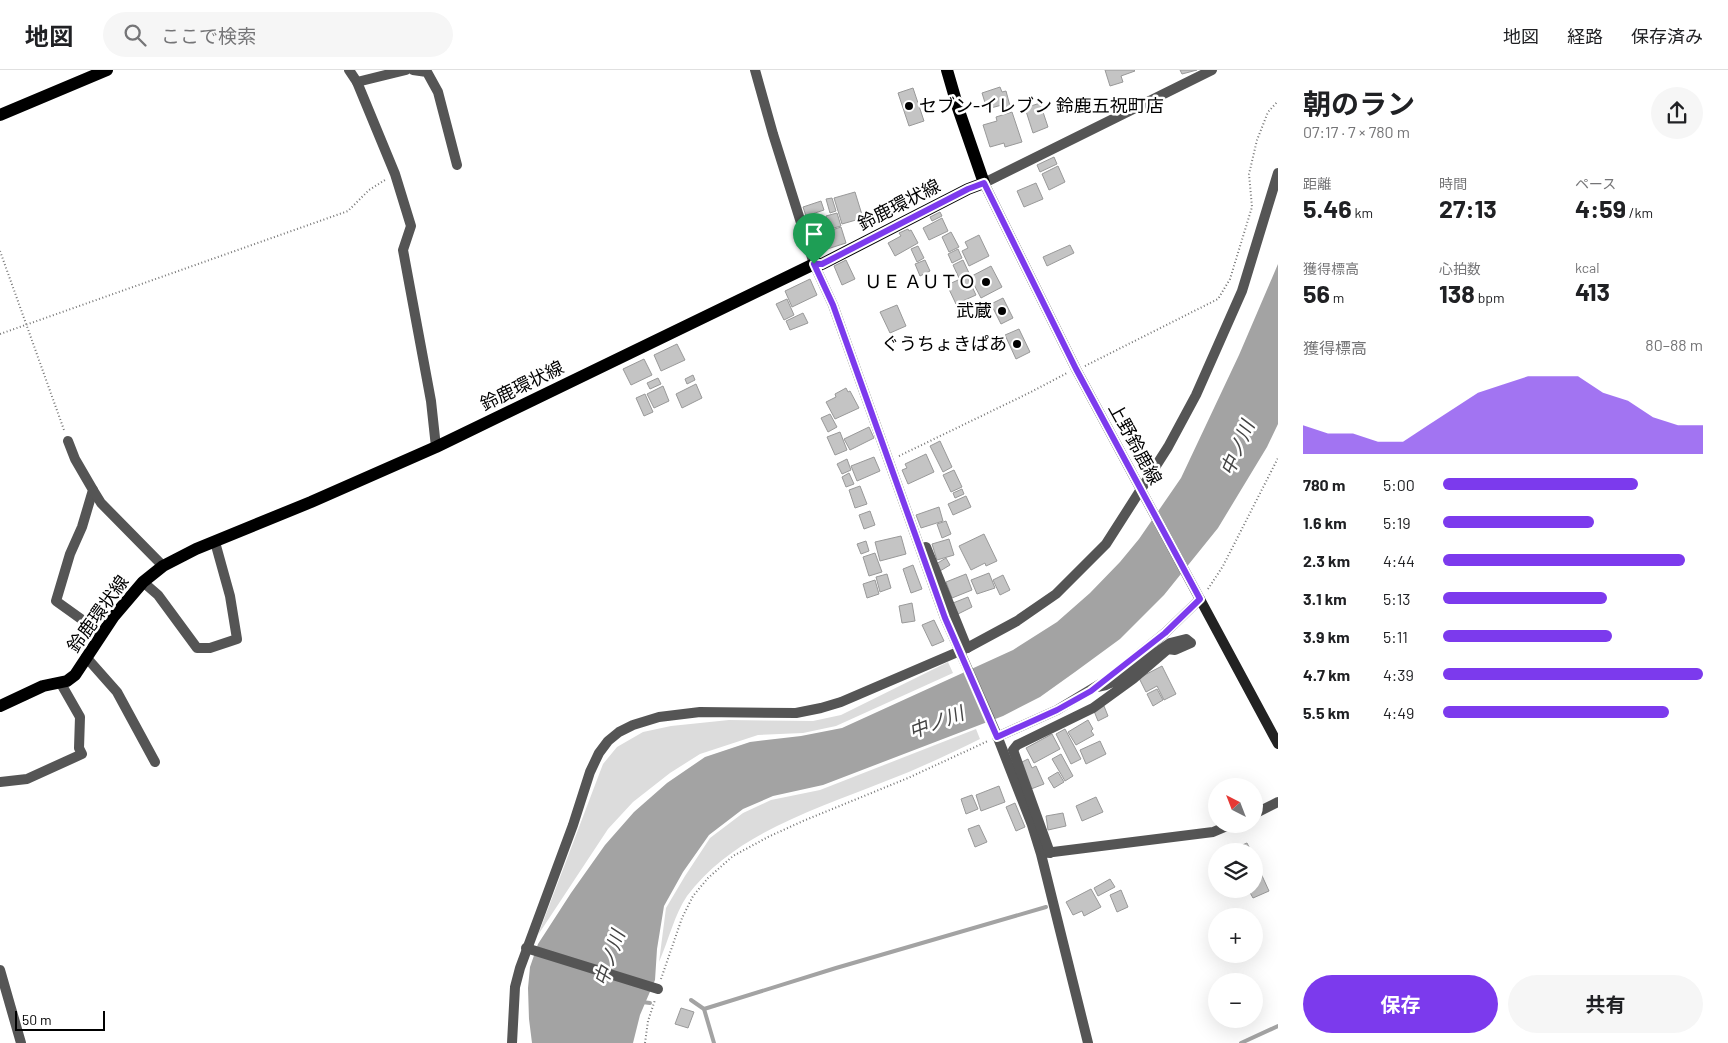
<!DOCTYPE html>
<html lang="ja">
<head>
<meta charset="utf-8">
<style>
	:root { --surface:#fff; --page:#f6f6f6; --text:#202124; --muted:#757577; --line:#e0e0e0; --accent:#7c3aed }
	body { margin:0; font-family:Barlow,"Noto Sans JP",sans-serif; background:var(--page); color:var(--text); height:100vh; display:flex; flex-direction:column; font-size:19px; white-space:nowrap }
	* { box-sizing:border-box; margin:0 }
	p { font-size:16px; color:var(--muted) }
	.icon { flex:none; width:28px; height:28px; fill:none; stroke:currentColor; stroke-width:2; stroke-linecap:round; stroke-linejoin:round }
	.map { position:relative; flex:1; overflow:hidden }
	.side { display:flex; flex-direction:column; background:var(--surface); width:450px }
	.side>* { flex:none }
	.needle { width:32px; rotate:318deg }
	.controls { position:absolute; left:1208px; top:708px; display:grid; gap:10px }
	.controls a { display:grid; place-items:center; width:55px; height:55px; border-radius:50%; background:var(--surface); box-shadow:0 5px 20px #0002; font-size:25px }
	.scale { position:absolute; left:15px; bottom:12px; width:90px; box-sizing:border-box; padding-left:5px; border:2px solid #000; border-top:0; font-size:14px; line-height:18px; white-space:nowrap; color:#000; -webkit-text-stroke:4px #fff; paint-order:stroke }
	.pin { position:absolute; display:grid; place-items:center; width:42px; height:42px; color:#fff; margin:-51px -21px; border-radius:50% 50% 50% 0; rotate:-45deg; box-shadow:0 0 5px #0007 }
	.pin .icon { rotate:45deg }
	.round { display:grid; place-items:center; flex:none; width:52px; height:52px; border-radius:26px; background:var(--page) }
	.headline { display:flex; align-items:center; justify-content:space-between; height:85px; padding:0 25px }
	h1 { font-size:28px; font-weight:700; line-height:38px }
	.metrics { display:grid; grid-template-columns:repeat(3,1fr); gap:8px; height:85px; padding:5px 25px }
	.metrics div { display:grid; align-content:center }
	.metrics b { font-size:25px; font-weight:700 }
	.metrics small { font-size:14px; font-weight:400 }
	.metrics p { font-size:14px }
	.chart { height:140px; padding:10px 25px }
	.chart p { display:flex; justify-content:space-between }
	.chart svg { width:100%; height:90px; margin-top:5px; fill:var(--accent); opacity:.7 }
	.action { display:flex; gap:10px; margin-top:auto; padding:10px 25px }
	.action a { flex:1; height:58px; border-radius:30px; background:var(--accent); color:#fff; font-size:20px; font-weight:700; line-height:58px; text-align:center }
	.action a+a { background:var(--page); color:var(--text) }
	ul { padding:0 25px; list-style:none; font-size:16px }
	li { display:grid; grid-template-columns:80px 60px 1fr; align-items:center; height:38px }
	li i { height:12px; border-radius:6px; background:var(--accent) }
	header { display:flex; align-items:center; gap:30px; box-sizing:border-box; height:70px; padding:0 25px; background:var(--surface); border-bottom:1px solid var(--line) }
	header strong { font-size:24px }
	nav { display:flex; gap:28px; margin-inline-start:auto; font-size:18px }
	.search { width:350px; height:45px; background:var(--page); display:flex; align-items:center; gap:12px; box-sizing:border-box; padding:0 18px; border-radius:28px; color:var(--muted); font-size:19px }
	main { display:flex; flex:1; min-height:0 }
	.map>svg:first-child { display:block }
	.green { fill:#dcdcdc }
	.water { fill:#a3a3a3 }
	.lines { fill:none; stroke-linecap:round; stroke-linejoin:round }
	.stream { stroke:#a3a3a3; stroke-width:4 }
	.building { fill:#c4c4c4; stroke:#999 }
	.path { stroke:#777; stroke-width:2; stroke-dasharray:1 2.5; stroke-linecap:butt }
	.minor { stroke:#555; stroke-width:10 }
	.tertiary { stroke:#555; stroke-width:10 }
	.secondary { stroke:#222; stroke-width:10 }
	.primary { stroke:#000; stroke-width:12 }
	.route-casing { stroke:#fff; stroke-width:10 }
	.route { stroke:#7c3aed; stroke-width:6 }
	.poi-dot { fill:#000; stroke:#fff; stroke-width:2 }
	.labels { text-anchor:middle; stroke-width:5; stroke-linejoin:round; paint-order:stroke }
	.poi-label { font-size:18px; fill:#000; stroke:#fff; text-anchor:end }
	.street-label { font-size:18px; fill:#000; stroke:#fff }
	.water-label { font-size:19px; font-style:italic; fill:#444; stroke:#fff }
</style>
</head>
<body>
<header>
<strong>地図</strong>
<div class="search"><svg class="icon" aria-label="search" viewBox="0 0 24 24"><circle cx="10" cy="10" r="6"/><path d="M15 15l6 6"/></svg>ここで検索</div>
<nav><a>地図</a><a>経路</a><a>保存済み</a></nav>
</header>
<main>
<div class="map">
<svg width="1278" height="973" viewBox="0 0 1278 973">
	<rect width="100%" height="100%" fill="#fff"/>
	<g class="green">
		<polygon points="948,592 953,603 836,656 803,663 758,665 700,684 670,703 633,732 608,759 538,865 603,694 617,677 643,662 671,656 729,650 813,651 841,645"/>
		<path d="M 976,659 L 980,669 C 949,684 918,699 886,711 C 817,739 734,763 687,826 C 675,843 668,872 659,892 L 666,838 L 685,806 L 710,768 L 743,743 L 771,730 L 820,720 Z"/>
	</g>
	<polygon class="water" points="1278,194 1278,354 1267,377 1218,458 1164,525 1120,569 1075,602 1040,627 1003,646 823,715 773,726 743,739 709,765 683,802 664,836 657,879 655,910 640,945 633,973 532,973 529,949 528,918 530,897 538,874 571,823 605,775 634,742 667,713 705,687 750,672 801,666 842,658 1013,580 1057,552 1090,523 1120,492 1139,469 1181,408 1239,285"/>
	<g class="lines">
		<g class="stream">
			<polyline points="691,930 704,939 714,973"/>
			<polyline points="642,932 650,933"/>
			<polyline points="704,939 836,898 1046,837"/>
			<polyline points="1241,973 1278,956"/>
		</g>
	</g>
	<g class="building">
		<polygon points="1105,0 1134,0 1135,1 1121,6 1123,12 1110,16"/>
		<polygon points="1180,0 1197,0 1182,4"/>
		<polygon points="1000,17 1002,22 1006,21 1010,36 1003,38 1002,35 987,39 982,23"/>
		<polygon points="913,18 924,51 909,56 898,23"/>
		<polygon points="1040,33 1048,57 1033,63 1025,38"/>
		<polygon points="1012,42 1022,72 1005,77 1004,73 990,77 983,55 997,51 996,47"/>
		<polygon points="1054,87 1057,94 1040,102 1037,95"/>
		<polygon points="1058,96 1065,112 1049,120 1042,104"/>
		<polygon points="1036,113 1043,129 1024,137 1017,121"/>
		<polygon points="855,122 863,148 842,154 834,128"/>
		<polygon points="832,128 836,141 830,143 826,129"/>
		<polygon points="821,131 824,140 806,146 803,137"/>
		<polygon points="940,142 942,146 932,151 930,147"/>
		<polygon points="837,143 841,156 830,159 826,146"/>
		<polygon points="942,148 948,161 929,170 923,158"/>
		<polygon points="841,157 846,173 818,182 813,166"/>
		<polygon points="908,159 909,161 911,160 918,173 895,186 888,173 901,166 899,163"/>
		<polygon points="951,162 959,177 949,182 942,167"/>
		<polygon points="979,165 989,186 969,196 962,181 968,178 965,172"/>
		<polygon points="1070,175 1074,183 1047,196 1043,187"/>
		<polygon points="918,176 924,188 917,192 911,179"/>
		<polygon points="958,179 962,188 952,193 948,184"/>
		<polygon points="846,190 855,209 842,215 834,196"/>
		<polygon points="925,190 930,201 920,206 915,194"/>
		<polygon points="963,190 969,203 959,208 953,195"/>
		<polygon points="991,196 1002,217 981,228 970,207"/>
		<polygon points="967,206 976,225 956,234 947,215"/>
		<polygon points="810,209 817,225 792,237 785,221"/>
		<polygon points="1003,228 1013,248 1001,254 991,234"/>
		<polygon points="787,229 794,245 784,250 776,234"/>
		<polygon points="897,235 906,256 890,263 880,242"/>
		<polygon points="803,243 808,253 790,260 786,251"/>
		<polygon points="1019,259 1030,282 1016,289 1005,265"/>
		<polygon points="677,274 685,290 661,301 654,285"/>
		<polygon points="644,289 652,305 631,315 623,299"/>
		<polygon points="693,305 695,310 687,314 685,309"/>
		<polygon points="658,308 661,314 650,319 647,313"/>
		<polygon points="696,314 702,328 682,338 676,324"/>
		<polygon points="663,316 669,331 654,338 647,324"/>
		<polygon points="846,318 848,322 850,321 859,338 835,349 826,332 836,327 835,324"/>
		<polygon points="645,324 653,342 644,346 636,328"/>
		<polygon points="830,344 837,357 828,362 821,348"/>
		<polygon points="869,357 874,368 850,380 844,369"/>
		<polygon points="840,362 847,380 835,385 827,367"/>
		<polygon points="940,371 952,397 943,402 930,376"/>
		<polygon points="926,384 934,402 908,414 902,400 907,398 905,394"/>
		<polygon points="874,387 880,401 857,411 851,396"/>
		<polygon points="847,389 851,400 842,404 837,394"/>
		<polygon points="954,400 962,417 951,422 943,405"/>
		<polygon points="849,403 854,414 846,417 842,407"/>
		<polygon points="860,416 867,434 855,438 849,420"/>
		<polygon points="962,419 964,424 955,428 953,423"/>
		<polygon points="966,426 971,437 953,445 948,434"/>
		<polygon points="939,437 943,451 921,458 916,445"/>
		<polygon points="870,441 875,455 864,459 859,445"/>
		<polygon points="946,451 951,464 942,468 937,454"/>
		<polygon points="984,464 997,491 986,496 985,493 971,500 959,476"/>
		<polygon points="901,466 906,484 880,491 875,472"/>
		<polygon points="949,469 954,485 937,490 932,474"/>
		<polygon points="866,471 869,481 861,484 857,474"/>
		<polygon points="875,483 882,502 869,506 863,487"/>
		<polygon points="946,488 950,495 940,501 936,494"/>
		<polygon points="913,495 922,519 911,523 903,499"/>
		<polygon points="989,503 995,518 977,524 971,510"/>
		<polygon points="887,504 891,518 880,522 876,507"/>
		<polygon points="966,504 972,520 952,528 946,512"/>
		<polygon points="1003,505 1010,520 1000,525 993,510"/>
		<polygon points="875,510 879,524 867,528 863,514"/>
		<polygon points="968,527 972,537 958,544 953,533"/>
		<polygon points="912,533 915,551 902,553 899,536"/>
		<polygon points="934,550 944,571 932,576 922,555"/>
		<polygon points="1162,596 1176,624 1164,630 1157,616 1146,622 1139,608"/>
		<polygon points="1157,619 1163,630 1153,636 1147,624"/>
		<polygon points="1104,636 1108,646 1098,651 1094,641"/>
		<polygon points="1088,650 1093,659 1091,661 1094,665 1076,675 1068,662"/>
		<polygon points="1065,659 1081,689 1071,694 1056,664"/>
		<polygon points="1052,664 1060,679 1034,693 1026,678"/>
		<polygon points="1100,671 1106,684 1086,694 1080,680"/>
		<polygon points="1061,684 1073,706 1065,711 1052,689"/>
		<polygon points="1028,689 1032,698 1036,696 1044,714 1031,719 1020,693"/>
		<polygon points="1058,702 1064,712 1054,718 1048,708"/>
		<polygon points="999,716 1005,732 981,741 976,725"/>
		<polygon points="972,725 978,739 966,744 961,729"/>
		<polygon points="1096,727 1103,742 1082,751 1076,736"/>
		<polygon points="1015,733 1025,757 1016,761 1006,737"/>
		<polygon points="1063,743 1066,756 1048,760 1046,746"/>
		<polygon points="979,755 987,772 975,777 968,759"/>
		<polygon points="1247,773 1251,781 1237,781 1235,778"/>
		<polygon points="1258,797 1269,821 1253,828 1248,819 1254,819 1254,798"/>
		<polygon points="1110,809 1115,817 1098,826 1094,818"/>
		<polygon points="1091,819 1101,837 1084,846 1082,841 1073,845 1066,832"/>
		<polygon points="1121,820 1128,837 1117,842 1110,825"/>
		<polygon points="681,938 694,942 688,958 675,954"/>
	</g>
	<g class="lines">
		<g class="path">
			<polyline points="0,181 64,360"/>
			<polyline points="0,264 348,141 369,120 385,110"/>
			<polyline points="1085,296 1218,229 1230,209 1252,137 1249,104 1257,70 1268,42 1278,31"/>
			<polyline points="899,386 1031,322 1067,303"/>
			<polyline points="1208,519 1223,496 1278,388"/>
			<polyline points="661,909 682,848 693,826 708,808 733,786 768,767 803,751 908,708 988,671"/>
			<polyline points="645,973 648,951 655,930"/>
		</g>
		<g class="minor">
			<polyline points="349,0 357,12 395,104 411,156 403,180 431,331 436,377"/>
			<polyline points="413,0 427,2 438,22 457,95"/>
			<polyline points="357,12 406,0"/>
			<polyline points="984,113 1212,0"/>
			<polyline points="814,194 833,235 945,548 996,663 1032,755 1041,784 1088,973"/>
			<polyline points="68,371 75,389 93,420 82,457 70,484 56,531 102,564"/>
			<polyline points="93,420 101,433 163,496"/>
			<polyline points="926,477 967,578"/>
			<polyline points="143,512 158,525 197,578 210,578 237,569 230,526 215,472"/>
			<polyline points="86,587 117,622 155,692"/>
			<polyline points="1128,593 1165,563 1200,529"/>
			<polyline points="997,667 1057,640 1100,614"/>
			<polyline points="0,712 27,709 82,684 79,678 80,647 60,612"/>
			<polyline points="1254,744 1278,732"/>
			<polyline points="1045,783 1213,762 1232,754"/>
			<polyline points="1050,783 1013,680 1017,675 1093,638 1133,609 1168,579 1175,580 1191,573 1186,569 1170,573 1115,611 1106,615 1097,617"/>
			<polyline points="526,878 658,919"/>
			<polyline points="0,900 21,973"/>
			<polyline points="512,973 515,917 520,898 573,755 590,702 599,683 608,671 619,662 633,655 659,647 700,642 796,643 821,638 841,632 967,578 1017,551 1056,524 1106,474 1168,377 1196,325 1242,221 1278,103"/>
		</g>
		<polyline class="tertiary" points="755,0 773,64 814,194"/>
		<polyline class="secondary" points="984,113 1076,299 1278,674"/>
		<g class="primary">
			<polyline points="0,45 107,0"/>
			<polyline points="0,636 43,616 67,611 75,605 114,546 143,512 163,496 196,479 311,432 436,377 814,194 822,194 968,119 984,113 958,38 947,0"/>
		</g>
	</g>
	<g class="lines">
		<defs>
			<polygon id="route" points="984,113 1076,299 1200,529 1165,563 1091,621 1057,640 997,667 945,548 833,235 814,194 822,194 968,119"/>
		</defs>
		<use href="#route" class="route-casing"/>
		<use href="#route" class="route"/>
	</g>
	<g class="poi-dot">
		<circle cx="909" cy="36" r="5"/>
		<circle cx="986" cy="212" r="5"/>
		<circle cx="1002" cy="241" r="5"/>
		<circle cx="1017" cy="274" r="5"/>
	</g>
	<g class="labels">
		<g class="poi-label">
			<text x="919" y="42" text-anchor="start">セブン-イレブン 鈴鹿五祝町店</text>
			<text x="976" y="218">ＵＥ ＡＵＴＯ</text>
			<text x="992" y="247">武蔵</text>
			<text x="1007" y="280">ぐうちょきぱあ</text>
		</g>
		<g class="street-label">
			<text transform="translate(899 135) rotate(-27)" y="6">鈴鹿環状線</text>
			<text transform="translate(522 316) rotate(-26)" y="6">鈴鹿環状線</text>
			<text transform="translate(1135 374) rotate(61)" y="6">上野鈴鹿線</text>
			<text transform="translate(98 544) rotate(-54)" y="6">鈴鹿環状線</text>
		</g>
		<g class="water-label">
			<text transform="translate(1237 378) rotate(-67)" y="7">中ノ川</text>
			<text transform="translate(936 652) rotate(-21)" y="7">中ノ川</text>
			<text transform="translate(609 888) rotate(-71)" y="7">中ノ川</text>
		</g>
	</g>
</svg>
<div class="controls">
<a><svg class="needle" viewBox="-14 -14 28 28"><path d="M0-13l5 13h-10z" fill="#e53935"/><path d="M0 13l5-13h-10z" fill="#757577"/></svg></a>
<a><svg class="icon" aria-label="layers" viewBox="0 0 24 24"><path d="M12 4l9 5-9 5-9-5zM3 14l9 5 9-5"/></svg></a>
<a>+</a>
<a>−</a>
</div>
<div class="scale">50 m</div>
<div class="pin" style="left:814px;top:194px;background:#1e9e55"><svg class="icon" aria-label="arrive" viewBox="0 0 24 24"><path d="M6 21V4h12l-3 4 3 4H6"/></svg></div>
</div>
<section class="side">
<div class="headline"><div><h1>朝のラン</h1><p>07:17 · 7 × 780 m</p></div><a class="round"><svg class="icon" aria-label="share" viewBox="0 0 24 24"><path d="M12 15V3M7 8l5-5 5 5M5 13v7h14v-7"/></svg></a></div>
<div class="metrics">
<div><p>距離</p><b>5.46<small> km</small></b></div>
<div><p>時間</p><b>27:13</b></div>
<div><p>ペース</p><b>4:59<small> /km</small></b></div>
</div>
<div class="metrics">
<div><p>獲得標高</p><b>56<small> m</small></b></div>
<div><p>心拍数</p><b>138<small> bpm</small></b></div>
<div><p>kcal</p><b>413</b></div>
</div>
<div class="chart"><p><span>獲得標高</span>80–88 m</p>
<svg viewBox="0 0 160 44" preserveAspectRatio="none"><path d="M0 44V30L10 34L20 34L30 38L40 38L50 30L60 22L70 14L80 10L90 6L100 6L110 6L120 14L130 18L140 26L150 30L160 30V44z"/></svg>
</div>
<ul>
<li><b>780 m</b>5:00<i style="width:75%"></i></li>
<li><b>1.6 km</b>5:19<i style="width:58%"></i></li>
<li><b>2.3 km</b>4:44<i style="width:93%"></i></li>
<li><b>3.1 km</b>5:13<i style="width:63%"></i></li>
<li><b>3.9 km</b>5:11<i style="width:65%"></i></li>
<li><b>4.7 km</b>4:39<i style="width:100%"></i></li>
<li><b>5.5 km</b>4:49<i style="width:87%"></i></li>
</ul>
<div class="action"><a>保存</a><a>共有</a></div>
</section>
</main>
</body>
</html>
